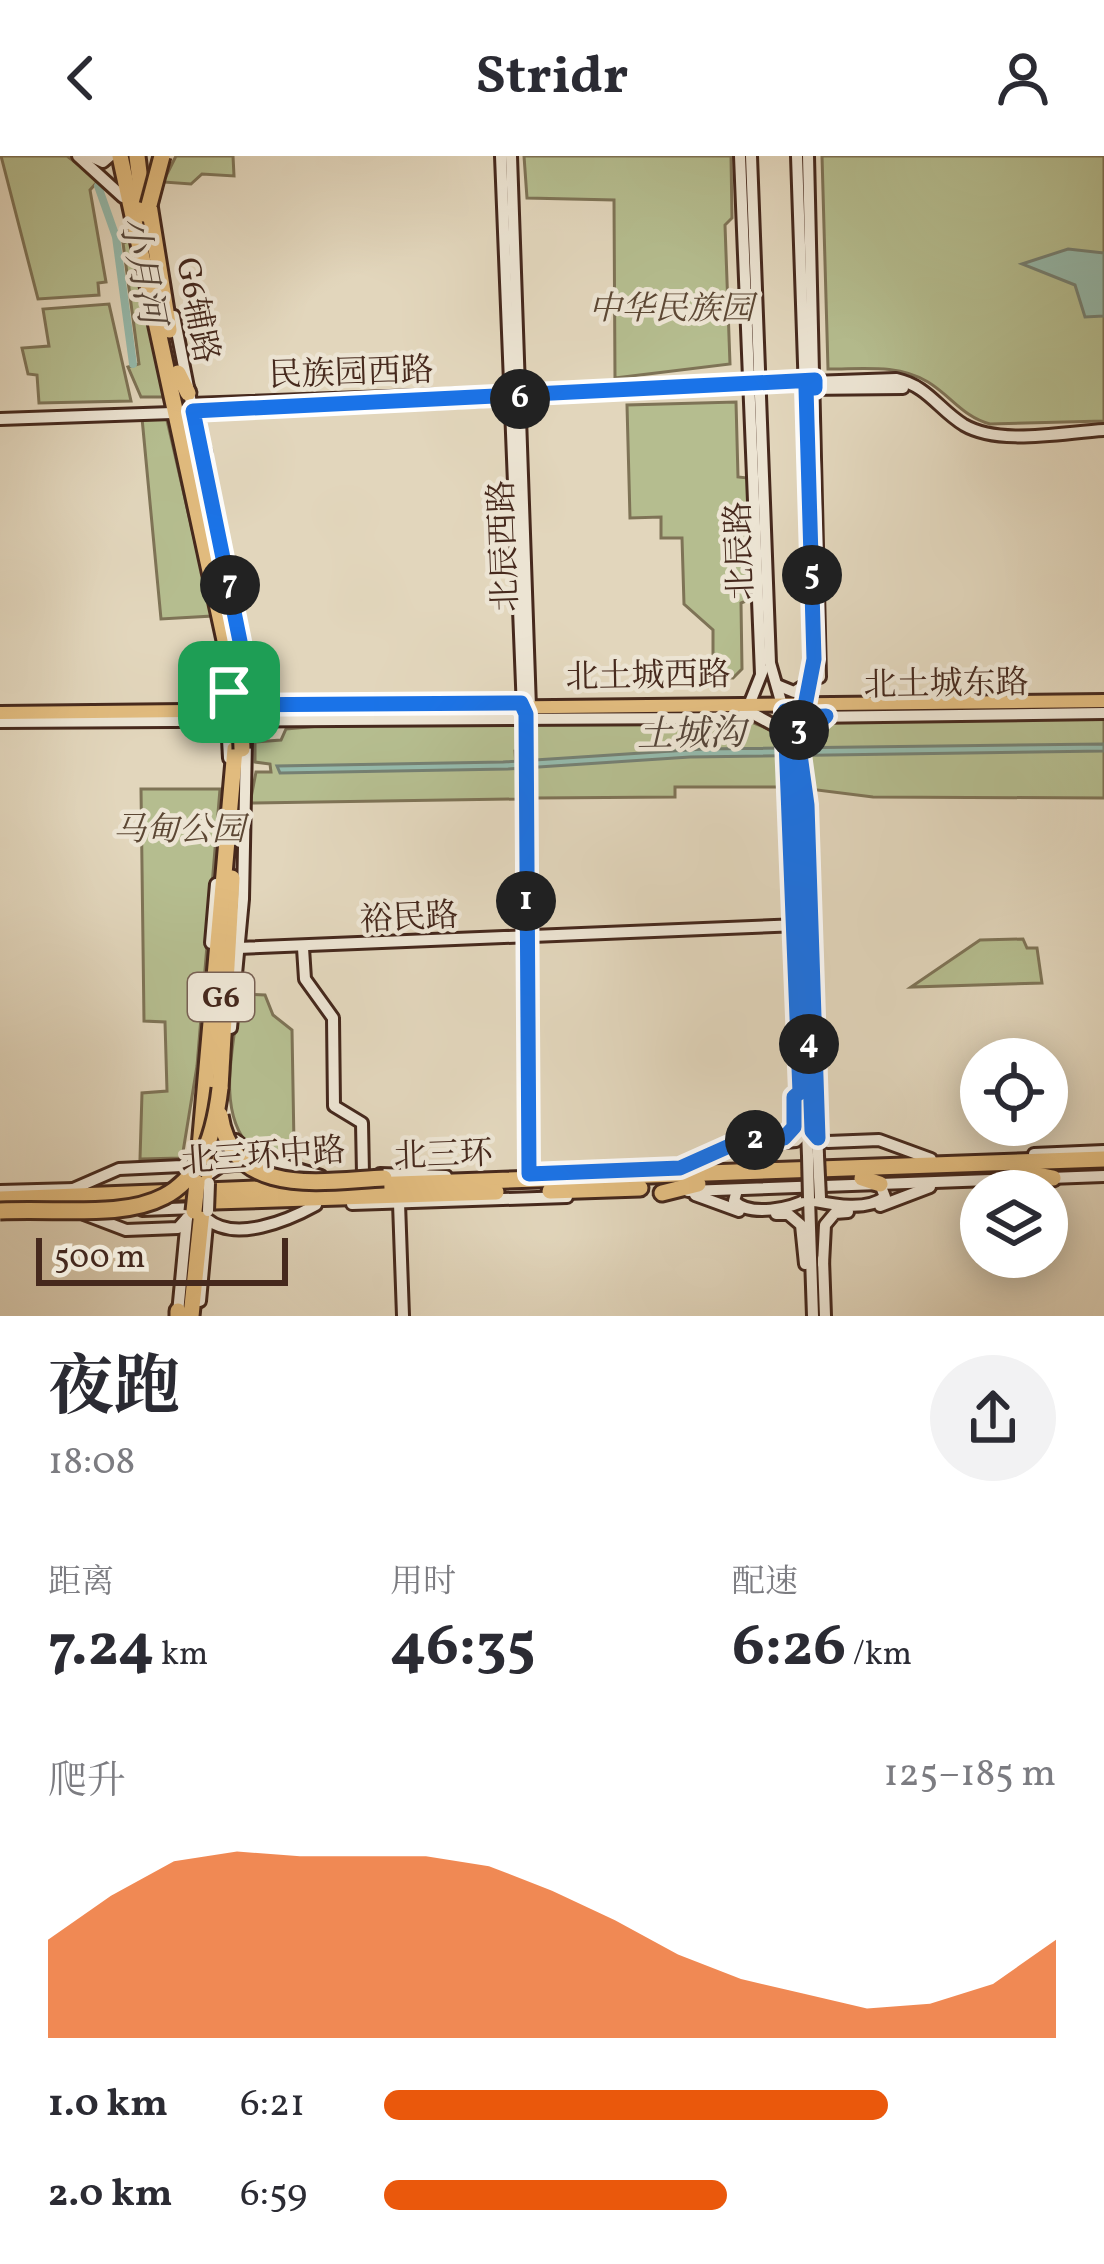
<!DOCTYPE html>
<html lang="zh">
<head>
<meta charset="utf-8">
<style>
	:root { --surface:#fff; --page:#f2f2f3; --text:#2b2b33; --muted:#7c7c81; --accent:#ea580c }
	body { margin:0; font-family:Vollkorn,"Noto Serif SC",serif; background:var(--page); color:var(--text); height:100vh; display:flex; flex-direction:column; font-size:45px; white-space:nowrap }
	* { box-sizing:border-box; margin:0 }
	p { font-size:39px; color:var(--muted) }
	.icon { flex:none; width:66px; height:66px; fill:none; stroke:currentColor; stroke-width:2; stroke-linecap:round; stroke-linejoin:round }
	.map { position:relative; height:1160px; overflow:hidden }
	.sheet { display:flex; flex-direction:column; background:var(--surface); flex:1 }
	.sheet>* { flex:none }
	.controls { position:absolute; left:960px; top:882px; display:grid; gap:24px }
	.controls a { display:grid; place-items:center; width:108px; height:108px; border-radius:50%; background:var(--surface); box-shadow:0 6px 30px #0003; font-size:60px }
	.scale { position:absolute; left:36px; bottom:30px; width:252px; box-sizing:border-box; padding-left:12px; border:6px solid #46291d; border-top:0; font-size:33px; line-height:42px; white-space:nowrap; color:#46291d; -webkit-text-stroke:9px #ece4d3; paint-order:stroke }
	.pin { position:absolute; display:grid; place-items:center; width:102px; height:102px; color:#fff; margin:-51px; border-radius:24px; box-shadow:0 6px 18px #0006 }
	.km { position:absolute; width:60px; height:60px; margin:-30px; border-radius:50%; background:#222; color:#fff; font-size:33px; line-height:60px; text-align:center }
	.round { display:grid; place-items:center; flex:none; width:126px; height:126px; border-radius:63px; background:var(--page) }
	.head { display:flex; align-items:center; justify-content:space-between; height:204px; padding:0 48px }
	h1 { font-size:66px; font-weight:700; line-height:90px }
	.figures { display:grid; grid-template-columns:repeat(3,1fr); gap:18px; height:204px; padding:12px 48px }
	.figures div { display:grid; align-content:center }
	.figures b { font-size:60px; font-weight:700 }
	.figures small { font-size:33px; font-weight:400 }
	.figures p { font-size:33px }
	.chart { height:336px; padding:24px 48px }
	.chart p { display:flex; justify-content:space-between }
	.chart svg { width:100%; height:216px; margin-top:12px; fill:var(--accent); opacity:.7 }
	ul { padding:0 48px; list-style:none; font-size:39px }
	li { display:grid; grid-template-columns:192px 144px 1fr; align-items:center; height:90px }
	li i { height:30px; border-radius:15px; background:var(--accent) }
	header { display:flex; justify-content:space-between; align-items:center; height:156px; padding:0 48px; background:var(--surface); font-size:54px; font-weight:700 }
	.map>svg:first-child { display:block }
	.green { fill:#b5bd8f; stroke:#7e7356; stroke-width:3 }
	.water { fill:#95baac; stroke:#758073; stroke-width:3 }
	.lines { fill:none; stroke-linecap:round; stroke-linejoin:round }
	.river { stroke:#95baac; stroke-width:8 }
	.secondary-casing { stroke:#46291d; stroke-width:16 }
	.primary-casing { stroke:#46291d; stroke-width:18 }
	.highway-casing { stroke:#46291d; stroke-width:21 }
	.secondary { stroke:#ece4d3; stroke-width:10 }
	.primary { stroke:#e1bb7e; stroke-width:12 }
	.highway { stroke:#e1bb7e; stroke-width:15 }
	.secondary-bridge-casing { stroke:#46291d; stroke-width:16; stroke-linecap:butt }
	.highway-bridge-casing { stroke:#46291d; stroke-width:21; stroke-linecap:butt }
	.secondary-bridge { stroke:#ece4d3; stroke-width:10 }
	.highway-bridge { stroke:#e1bb7e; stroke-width:15 }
	.route-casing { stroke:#fff; stroke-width:24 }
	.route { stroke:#1a73e8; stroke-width:15 }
	.labels { text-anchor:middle; stroke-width:9; stroke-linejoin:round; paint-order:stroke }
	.shield { fill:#ece4d3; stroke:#786154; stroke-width:3 }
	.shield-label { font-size:30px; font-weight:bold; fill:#46291d }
	.park-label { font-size:33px; font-style:italic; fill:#5c4734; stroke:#ece4d3 }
	.street-label { font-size:33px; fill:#46291d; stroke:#ece4d3 }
	.water-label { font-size:36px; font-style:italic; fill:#56463a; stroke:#ece4d3 }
</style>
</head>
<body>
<header><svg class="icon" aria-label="back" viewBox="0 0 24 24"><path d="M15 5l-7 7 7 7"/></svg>Stridr<svg class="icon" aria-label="person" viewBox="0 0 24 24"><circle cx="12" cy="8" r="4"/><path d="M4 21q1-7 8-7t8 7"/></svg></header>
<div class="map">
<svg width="1104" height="1160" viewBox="0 0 1104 1160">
	<rect width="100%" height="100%" fill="#e2d6bc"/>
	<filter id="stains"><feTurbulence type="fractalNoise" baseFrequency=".00167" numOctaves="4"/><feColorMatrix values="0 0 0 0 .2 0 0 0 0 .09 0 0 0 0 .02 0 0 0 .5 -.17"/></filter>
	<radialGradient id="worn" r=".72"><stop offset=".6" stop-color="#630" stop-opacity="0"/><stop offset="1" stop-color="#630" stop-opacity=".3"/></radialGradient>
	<g class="green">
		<polygon points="1,0 67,0 99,24 90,34 106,126 98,127 99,139 38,143"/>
		<polygon points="176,0 233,0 234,20 202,18 191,28 163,26"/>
		<polygon points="524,0 731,0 732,62 725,69 730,208 615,222 614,44 527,42"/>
		<path d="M 822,0 L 1104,0 L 1104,265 L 990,268 C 963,261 951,240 928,226 C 898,208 864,213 828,213 Z"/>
		<polygon points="130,84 165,238 163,241 141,241 128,211 139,208 123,87"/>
		<polygon points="109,148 131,245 39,247 37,219 28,218 22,192 49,190 43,153"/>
		<polygon points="736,246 738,321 748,322 753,442 741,447 742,513 733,522 713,521 713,474 684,448 682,382 661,382 661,361 630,362 627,249"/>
		<polygon points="166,260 212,460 161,463 142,262"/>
		<polygon points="1104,562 1104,642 873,641 809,633 809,577 830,565"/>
		<polygon points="376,565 521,566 520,594 515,595 518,643 250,647 256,616 271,616 270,608 255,606 255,586 281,584 286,573"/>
		<polygon points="749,565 781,578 781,631 675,631 675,641 536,642 535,566"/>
		<polygon points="141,633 220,633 197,910 182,1002 140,1003 142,937 167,935 165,866 144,865"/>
		<polygon points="1023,783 1027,792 1037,792 1042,827 911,831 980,784"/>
		<path d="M 240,838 L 265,839 L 273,859 L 292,874 L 294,988 L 298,995 L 294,1005 L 251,992 C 214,955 235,884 240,838 Z"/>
	</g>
	<g class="water">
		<polygon points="1068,93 1104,97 1104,160 1085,161 1075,129 1022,108"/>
		<polygon points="1104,588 1104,595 690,601 508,613 280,617 277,610 503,606 703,593"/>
	</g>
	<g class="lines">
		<polyline class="river" points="98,30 116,81 133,208"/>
		<defs>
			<g id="secondary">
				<polyline points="78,0 123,41"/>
				<polyline points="90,0 103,6 110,0"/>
				<polyline points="501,0 523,554"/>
				<polyline points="511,0 530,552 525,647 529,1018"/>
				<polyline points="740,0 761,518"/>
				<polyline points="751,0 770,507 792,584 808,1000"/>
				<polyline points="797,0 814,503 798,589"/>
				<polyline points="808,0 820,521"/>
				<polyline points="174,160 247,532 243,743 231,872"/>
				<polyline points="802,233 903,232"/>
				<polyline points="418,247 483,244"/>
				<path d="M 191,248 L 896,223 C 928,230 938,253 964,269 C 1000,290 1064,276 1104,274"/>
				<polyline points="0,263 172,257"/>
				<polyline points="224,507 229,602"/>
				<polyline points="777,529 794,536 813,524"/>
				<polyline points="749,549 763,514"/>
				<polyline points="748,555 792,579"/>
				<polyline points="804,555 808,561 1104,557"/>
				<polyline points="0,566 706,562 741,561 746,555"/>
				<polyline points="801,637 807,649 818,1000"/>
				<polyline points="790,728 794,817"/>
				<polyline points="211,787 216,728"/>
				<polyline points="238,792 799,769"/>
				<polyline points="303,792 305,823 333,862 334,950 362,967 363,1018"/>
				<polyline points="814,978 828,986 879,984 931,1003"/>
				<polyline points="774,983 784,982 794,971 793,941 800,936"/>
				<polyline points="236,984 254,1000 321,1020"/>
				<polyline points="1034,998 1104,995"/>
				<polyline points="681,1012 730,991 796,985 806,975"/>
				<polyline points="209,1018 221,1010 247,1008"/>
				<polyline points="380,1018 446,1020"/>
				<polyline points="73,1033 119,1013 182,1010 193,1000"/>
				<path d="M 737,1034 L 734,1045 C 750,1061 791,1053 809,1042 L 813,1160"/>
				<polyline points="0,1035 75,1033"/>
				<polyline points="688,1035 1104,1020"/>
				<polyline points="695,1039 739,1055"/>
				<path d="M 815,1045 C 830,1048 866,1056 885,1041 L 880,1028"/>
				<polyline points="399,1047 403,1160"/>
				<polyline points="352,1048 567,1041"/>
				<polyline points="880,1050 930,1031"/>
				<polyline points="142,1054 196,1052"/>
				<polyline points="84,1058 126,1074 178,1072 187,1062"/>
				<polyline points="776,1058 788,1058 801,1069 805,1108"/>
				<path d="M 207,1063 C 235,1087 289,1064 316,1049"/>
				<polyline points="823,1103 825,1160"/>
				<polyline points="823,1108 825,1069 835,1057 848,1056"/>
				<polyline points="200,1145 207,1068"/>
				<polyline points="178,1157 187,1062"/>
			</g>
			<polyline id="primary" points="0,557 1104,545"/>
			<g id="highway">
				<polyline points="120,0 231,512"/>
				<polyline points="137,0 144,58"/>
				<polyline points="149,49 169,174"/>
				<polyline points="178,217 188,237"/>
				<polyline points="200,323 203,296"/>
				<polyline points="220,932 232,722"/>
				<polyline points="199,1003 235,593"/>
				<polyline points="1017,1015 1053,1022"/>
				<polyline points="862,1022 880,1028"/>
				<polyline points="204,1027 207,991"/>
				<polyline points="369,1029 1104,1003"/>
				<polyline points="550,1035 640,1032"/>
				<polyline points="662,1037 698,1028"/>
				<polyline points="0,1043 309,1031"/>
				<polyline points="214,1045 496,1036"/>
				<polyline points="178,1160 178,1155"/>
				<polyline points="191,1160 202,1055"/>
			</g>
		</defs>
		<use href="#secondary" class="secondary-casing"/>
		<use href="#primary" class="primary-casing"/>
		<use href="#highway" class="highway-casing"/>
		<use href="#secondary" class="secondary"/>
		<use href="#primary" class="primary"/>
		<use href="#highway" class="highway"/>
		<defs>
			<g id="secondary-bridge">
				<polyline points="808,1000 809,1042"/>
				<polyline points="818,1000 820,1042"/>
				<polyline points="208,1055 209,1027"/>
			</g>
			<g id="highway-bridge">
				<polyline points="149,49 162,0"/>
				<polyline points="239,511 242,593"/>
				<path d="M 220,959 C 233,1043 322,1025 384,1022"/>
				<path d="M 0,1055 C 115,1051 203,1080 220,932"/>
				<polyline points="194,1055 197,1027"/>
			</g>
		</defs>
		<use href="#secondary-bridge" class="secondary-bridge-casing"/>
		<use href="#highway-bridge" class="highway-bridge-casing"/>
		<use href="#secondary-bridge" class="secondary-bridge"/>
		<use href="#highway-bridge" class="highway-bridge"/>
	</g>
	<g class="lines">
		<defs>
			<polyline id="route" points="229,536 229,549 521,547 526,558 529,1018 680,1012 736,987 784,982 794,971 794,941 800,936 786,585 792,579 785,555 804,555 798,584 807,649 818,982 812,975 798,584 826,560 808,561 804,555 814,503 806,232 815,232 815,224 193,255 244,505 248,532 229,536"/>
		</defs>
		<use href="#route" class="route-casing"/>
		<use href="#route" class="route"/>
	</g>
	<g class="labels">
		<rect class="shield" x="188" y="817" width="66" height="48" rx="9"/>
		<g class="shield-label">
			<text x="221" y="851">G6</text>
		</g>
		<g class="park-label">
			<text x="671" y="163">中华民族园</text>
			<text x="179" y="684">马甸公园</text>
		</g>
		<g class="street-label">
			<text transform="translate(199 154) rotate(79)" y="12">G6辅路</text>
			<text transform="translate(351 215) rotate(-2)" y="12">民族园西路</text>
			<text transform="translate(502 390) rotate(-92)" y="12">北辰西路</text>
			<text transform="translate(738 395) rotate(-92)" y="12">北辰路</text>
			<text transform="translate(648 518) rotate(-1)" y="12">北土城西路</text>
			<text transform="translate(946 526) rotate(-1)" y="12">北土城东路</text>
			<text transform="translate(409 760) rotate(-3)" y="12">裕民路</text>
			<text transform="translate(443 997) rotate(-2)" y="12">北三环</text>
			<text transform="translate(263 998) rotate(-4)" y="12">北三环中路</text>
		</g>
		<g class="water-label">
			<text transform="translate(144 114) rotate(79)" y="13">小月河</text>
			<text transform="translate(691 576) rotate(-1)" y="13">土城沟</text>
		</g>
	</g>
	<rect width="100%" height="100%" filter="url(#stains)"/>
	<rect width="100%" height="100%" fill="url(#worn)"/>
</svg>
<div class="controls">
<a><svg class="icon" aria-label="locate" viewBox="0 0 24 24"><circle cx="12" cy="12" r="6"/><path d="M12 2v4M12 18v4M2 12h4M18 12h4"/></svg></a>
<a><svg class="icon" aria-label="layers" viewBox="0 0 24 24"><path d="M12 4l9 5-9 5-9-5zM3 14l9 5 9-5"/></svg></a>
</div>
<div class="scale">500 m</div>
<div class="pin" style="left:229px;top:536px;background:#1e9e55"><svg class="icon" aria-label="arrive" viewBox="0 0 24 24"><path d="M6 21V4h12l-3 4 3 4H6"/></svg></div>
<b class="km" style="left:526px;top:745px">1</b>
<b class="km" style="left:755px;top:984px">2</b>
<b class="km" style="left:799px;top:574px">3</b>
<b class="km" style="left:809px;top:888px">4</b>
<b class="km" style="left:812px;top:419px">5</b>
<b class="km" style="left:520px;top:243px">6</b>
<b class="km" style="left:230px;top:429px">7</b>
</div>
<section class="sheet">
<div class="head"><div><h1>夜跑</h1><p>18:08</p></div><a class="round"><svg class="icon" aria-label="share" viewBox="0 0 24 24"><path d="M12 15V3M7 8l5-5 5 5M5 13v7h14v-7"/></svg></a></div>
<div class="figures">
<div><p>距离</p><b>7.24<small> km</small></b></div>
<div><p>用时</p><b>46:35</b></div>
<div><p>配速</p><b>6:26<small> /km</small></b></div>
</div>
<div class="chart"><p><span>爬升</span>125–185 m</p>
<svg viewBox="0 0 160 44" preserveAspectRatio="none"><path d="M0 44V24L10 15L20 8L30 6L40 7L50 7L60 7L70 9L80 14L90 20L100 27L110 32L120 35L130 38L140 37L150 33L160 24V44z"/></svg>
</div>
<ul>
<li><b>1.0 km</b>6:21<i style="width:75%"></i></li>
<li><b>2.0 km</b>6:59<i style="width:51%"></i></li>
</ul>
</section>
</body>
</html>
